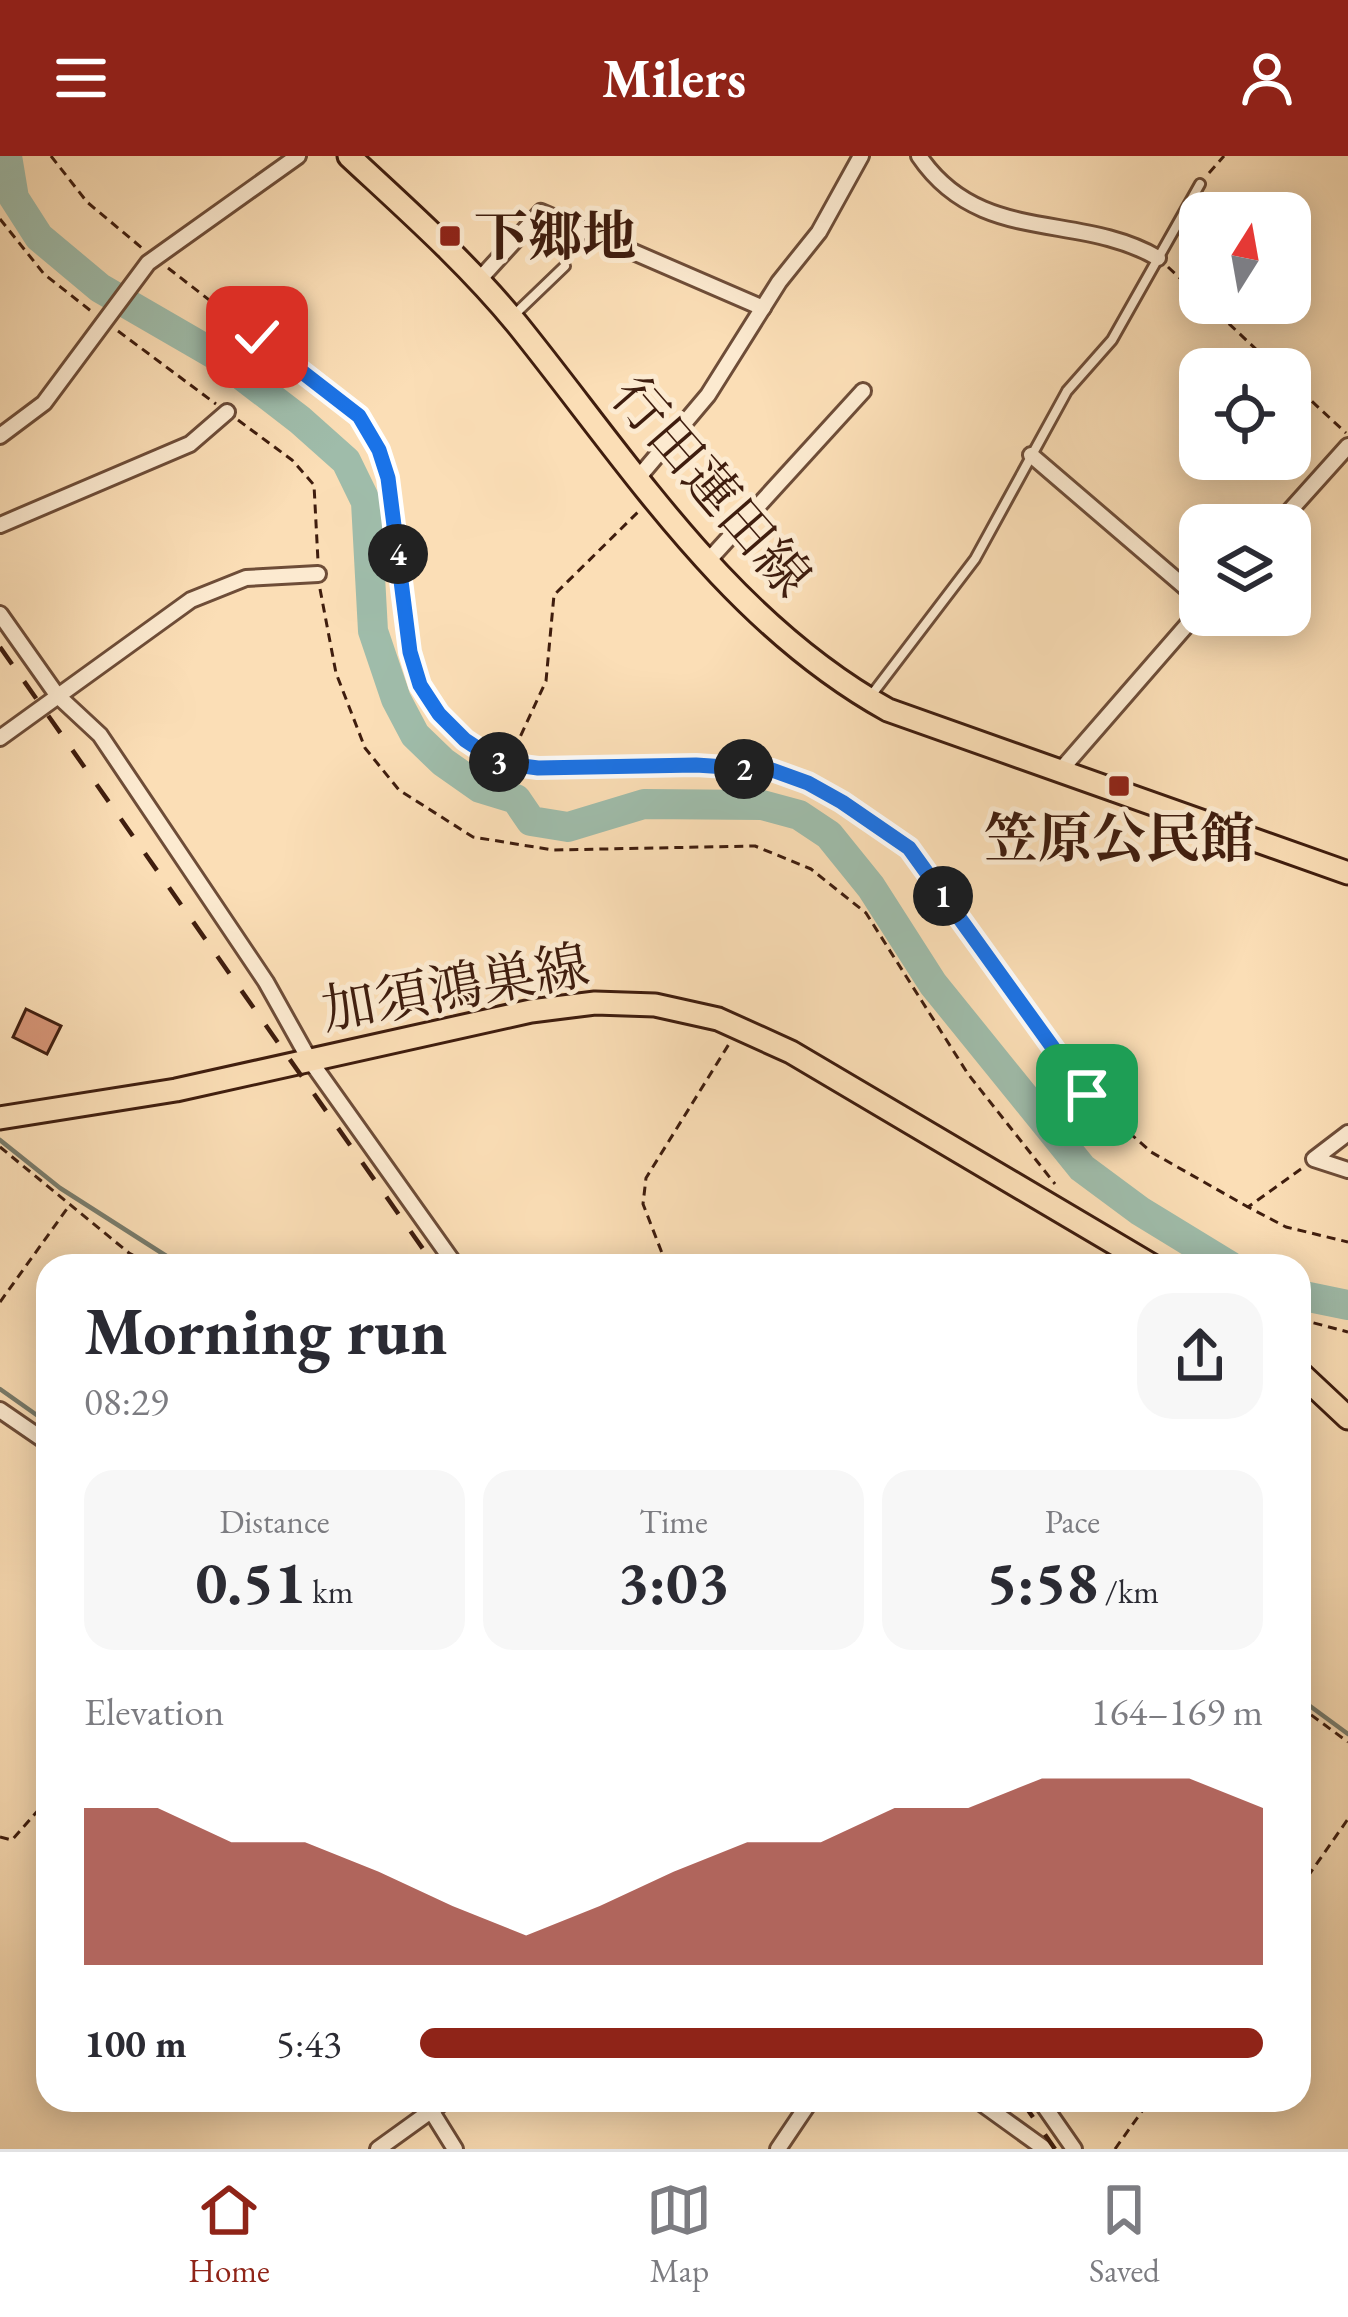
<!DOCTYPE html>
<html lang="en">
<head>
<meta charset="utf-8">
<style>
	:root { --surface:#fff; --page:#f7f7f7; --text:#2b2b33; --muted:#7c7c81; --line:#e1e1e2; --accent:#8f2418 }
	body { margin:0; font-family:"EB Garamond","Noto Serif JP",serif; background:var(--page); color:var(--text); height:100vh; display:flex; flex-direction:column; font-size:45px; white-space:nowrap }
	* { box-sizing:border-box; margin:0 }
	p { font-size:39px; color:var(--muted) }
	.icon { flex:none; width:66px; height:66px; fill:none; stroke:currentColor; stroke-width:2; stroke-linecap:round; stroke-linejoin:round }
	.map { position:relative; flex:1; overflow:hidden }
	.side { position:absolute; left:36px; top:1098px; width:1275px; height:858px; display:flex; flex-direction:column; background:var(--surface); border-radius:36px; box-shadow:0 6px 30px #0003 }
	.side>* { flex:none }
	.needle { width:78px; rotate:11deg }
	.controls { position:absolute; left:1179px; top:36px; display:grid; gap:24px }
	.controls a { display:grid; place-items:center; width:132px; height:132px; border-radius:24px; background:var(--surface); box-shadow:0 6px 30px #0003; font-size:60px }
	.pin { position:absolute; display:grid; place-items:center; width:102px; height:102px; color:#fff; margin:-51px; border-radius:24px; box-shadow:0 6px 18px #0006 }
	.km { position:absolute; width:60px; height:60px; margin:-30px; border-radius:50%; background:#222; color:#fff; font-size:33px; line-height:60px; text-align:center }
	.round { display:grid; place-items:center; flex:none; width:126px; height:126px; border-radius:36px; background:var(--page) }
	.summary { display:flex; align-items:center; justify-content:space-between; height:204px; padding:0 48px }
	h1 { font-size:66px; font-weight:700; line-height:90px }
	.figures { display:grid; grid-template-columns:repeat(3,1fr); gap:18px; height:204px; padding:12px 48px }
	.figures div { display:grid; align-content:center; border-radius:30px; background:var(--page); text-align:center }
	.figures b { font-size:60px; font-weight:700 }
	.figures small { font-size:33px; font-weight:400 }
	.figures p { font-size:33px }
	.chart { height:336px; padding:24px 48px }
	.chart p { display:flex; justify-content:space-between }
	.chart svg { width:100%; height:216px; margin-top:12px; fill:var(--accent); opacity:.7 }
	ul { padding:0 48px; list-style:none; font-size:39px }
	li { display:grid; grid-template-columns:192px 144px 1fr; align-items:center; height:90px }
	li i { height:30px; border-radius:15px; background:var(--accent) }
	header { display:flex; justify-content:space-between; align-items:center; height:156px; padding:0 48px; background:var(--accent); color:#fff; font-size:54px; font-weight:700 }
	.tabs { display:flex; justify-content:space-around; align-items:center; height:168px; border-top:3px solid var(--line); background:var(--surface); font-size:33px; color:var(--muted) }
	.tabs a { display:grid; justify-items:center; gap:6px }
	.tabs .selected { color:var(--accent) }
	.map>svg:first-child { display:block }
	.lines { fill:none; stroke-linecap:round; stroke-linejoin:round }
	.stream { stroke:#797c6c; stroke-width:4.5 }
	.river { stroke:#9fbcaa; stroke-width:30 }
	.building { fill:#d79577; stroke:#3f1d0e; stroke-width:3 }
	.service-casing { stroke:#6e4d38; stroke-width:14 }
	.minor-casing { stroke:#6e4d38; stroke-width:20 }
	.primary-casing { stroke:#3f1d0e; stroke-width:27 }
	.path { stroke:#3f1d0e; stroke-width:3; stroke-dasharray:9 6; stroke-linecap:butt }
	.service { stroke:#fcead0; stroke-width:8 }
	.minor { stroke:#fcead0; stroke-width:14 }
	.primary { stroke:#fbdeb6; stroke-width:21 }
	.rail { stroke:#3f1d0e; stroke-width:4.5; stroke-dasharray:21 21; stroke-linecap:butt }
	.route-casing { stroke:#fff; stroke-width:24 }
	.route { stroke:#1a73e8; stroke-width:15 }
	.poi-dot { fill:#8f2418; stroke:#fcead0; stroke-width:4.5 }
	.labels { text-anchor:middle; stroke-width:10; stroke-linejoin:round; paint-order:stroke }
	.poi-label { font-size:54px; font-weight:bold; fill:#3f1d0e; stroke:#fcead0; text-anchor:start }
	.street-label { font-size:54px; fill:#3f1d0e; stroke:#fcead0 }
</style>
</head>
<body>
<header><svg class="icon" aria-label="menu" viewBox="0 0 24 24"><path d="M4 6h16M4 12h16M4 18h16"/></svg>Milers<svg class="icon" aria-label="person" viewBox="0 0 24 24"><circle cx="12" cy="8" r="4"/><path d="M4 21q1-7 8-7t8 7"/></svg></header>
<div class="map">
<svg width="1348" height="1993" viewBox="0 0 1348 1993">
	<rect width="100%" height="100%" fill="#fbdeb6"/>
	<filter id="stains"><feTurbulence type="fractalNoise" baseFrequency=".00167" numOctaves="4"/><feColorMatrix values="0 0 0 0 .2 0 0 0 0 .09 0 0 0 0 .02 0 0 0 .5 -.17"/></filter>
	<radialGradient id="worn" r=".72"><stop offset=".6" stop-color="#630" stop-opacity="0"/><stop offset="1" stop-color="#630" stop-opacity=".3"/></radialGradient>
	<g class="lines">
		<g class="stream">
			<polyline points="0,984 60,1032 182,1110"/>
			<polyline points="0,1233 48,1267"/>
			<polyline points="1299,1542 1348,1578"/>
		</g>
		<g class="river">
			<polyline points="7,0 14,42 39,81 100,132 214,198 300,264 346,305 366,346 373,475 396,543 415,579 443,606 480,632 516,643 531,665 568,671 644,648 762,649 799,659 829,679 871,731 933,828 1082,1012 1140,1055 1230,1110"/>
			<polyline points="1299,1139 1348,1149"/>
		</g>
	</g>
	<polygon class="building" points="26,853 61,870 47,898 13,881"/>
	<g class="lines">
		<defs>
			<g id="service">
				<polyline points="514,159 565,110"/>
				<polyline points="873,537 975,403 1067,235 1112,184 1200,28"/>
			</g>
			<g id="minor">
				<path d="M 919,0 C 980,90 1078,55 1158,102"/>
				<polyline points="478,125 541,56 763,152"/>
				<polyline points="0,280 44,247 148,107 298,0"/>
				<polyline points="1031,299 1200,444"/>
				<polyline points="638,322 708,239 779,126 819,76 861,0"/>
				<polyline points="0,369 190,288 227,256"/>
				<polyline points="1277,369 1348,290"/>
				<polyline points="707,406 863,235"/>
				<polyline points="0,458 57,539 100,579 266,826 309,903 456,1110"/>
				<polyline points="0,582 191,444 246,422 318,418"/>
				<polyline points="1059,616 1200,454"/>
				<polyline points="1348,977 1314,1003 1348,1014"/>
				<polyline points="0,1254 48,1287"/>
				<polyline points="977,1944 1045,1993"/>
				<polyline points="1040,1944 1074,1993"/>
				<polyline points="432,1956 455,1993"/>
				<polyline points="378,1993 446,1944"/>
				<polyline points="778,1993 811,1944"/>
			</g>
			<g id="primary">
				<path d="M 349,0 C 407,54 467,107 517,168 C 629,307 728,465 888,554 L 1348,717"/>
				<polyline points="0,962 176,934 531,855 595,847 655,849 718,863 791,896 1153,1110"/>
				<polyline points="1299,1216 1348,1262"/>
			</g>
		</defs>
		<use href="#service" class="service-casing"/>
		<use href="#minor" class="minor-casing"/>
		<use href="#primary" class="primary-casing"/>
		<g class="path">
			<polyline points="51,0 87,46 142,92"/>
			<polyline points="1209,17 1224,0"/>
			<polyline points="0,63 44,118 91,155"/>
			<polyline points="1168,111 1200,141"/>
			<polyline points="168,112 359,260 379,294 389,322 410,496 420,528 439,558 465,584 500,607 538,612 696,609 772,615 808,627 842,646 909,692 1087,939 1151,996 1248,1051"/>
			<polyline points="1207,147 1277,213"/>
			<polyline points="118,175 216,248"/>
			<polyline points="1290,225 1346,277"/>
			<polyline points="238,264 292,304 314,329 318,405"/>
			<polyline points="320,433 336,517 365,592 399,634 473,681 553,694 755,690 811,713 866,757 968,918 1055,1028"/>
			<polyline points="508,607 546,525 554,439 639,355"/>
			<polyline points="0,991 129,1097 153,1110"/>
			<polyline points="1301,1013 1248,1051 1286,1071 1348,1086"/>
			<polyline points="667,1110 643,1048 646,1022 729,888"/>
			<polyline points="0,1146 69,1050"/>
			<polyline points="1299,1163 1348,1176"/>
			<polyline points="1299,1550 1348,1586"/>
			<polyline points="0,1681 12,1684 48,1643"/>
			<polyline points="1299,1733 1348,1663"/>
			<polyline points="1115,1993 1150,1944"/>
		</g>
		<use href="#service" class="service"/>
		<use href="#minor" class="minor"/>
		<use href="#primary" class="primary"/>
		<g class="rail">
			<polyline points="0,491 435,1110"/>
			<polyline points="1021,1944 1055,1993"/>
		</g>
	</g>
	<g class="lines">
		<defs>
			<polyline id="route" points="257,181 359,260 379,294 388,322 410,496 420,529 439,558 465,584 500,607 538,612 696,609 772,614 808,627 842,646 909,692 1087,939"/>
		</defs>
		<use href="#route" class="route-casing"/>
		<use href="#route" class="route"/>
	</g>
	<g class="poi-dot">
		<rect x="438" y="68" width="24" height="24" rx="6"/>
		<rect x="1107" y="618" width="24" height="24" rx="6"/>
	</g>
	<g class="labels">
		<g class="poi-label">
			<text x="474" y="99">下郷地</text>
			<text x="1119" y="701" text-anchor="middle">笠原公民館</text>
		</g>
		<g class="street-label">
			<text transform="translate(712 330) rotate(49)" y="19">行田蓮田線</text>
			<text transform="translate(455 831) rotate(-10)" y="19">加須鴻巣線</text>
		</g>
	</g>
	<rect width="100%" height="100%" filter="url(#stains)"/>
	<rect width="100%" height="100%" fill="url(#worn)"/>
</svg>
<div class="controls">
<a><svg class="needle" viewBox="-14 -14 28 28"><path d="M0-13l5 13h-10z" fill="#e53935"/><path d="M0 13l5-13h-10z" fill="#7c7c81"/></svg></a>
<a><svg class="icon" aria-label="locate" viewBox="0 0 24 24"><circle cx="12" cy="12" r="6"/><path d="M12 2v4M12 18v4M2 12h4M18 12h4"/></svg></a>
<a><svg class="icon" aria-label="layers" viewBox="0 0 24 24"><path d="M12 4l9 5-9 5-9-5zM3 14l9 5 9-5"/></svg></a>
</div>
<div class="pin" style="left:1087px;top:939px;background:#1e9e55"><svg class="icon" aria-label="arrive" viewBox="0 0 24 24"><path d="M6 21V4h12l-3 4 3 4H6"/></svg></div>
<div class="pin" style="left:257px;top:181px;background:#d93025"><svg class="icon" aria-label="check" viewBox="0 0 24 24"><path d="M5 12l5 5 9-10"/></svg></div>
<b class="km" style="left:943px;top:740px">1</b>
<b class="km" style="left:744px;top:613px">2</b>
<b class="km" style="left:499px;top:606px">3</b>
<b class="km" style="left:398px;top:398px">4</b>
<section class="side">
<div class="summary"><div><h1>Morning run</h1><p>08:29</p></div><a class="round"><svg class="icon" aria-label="share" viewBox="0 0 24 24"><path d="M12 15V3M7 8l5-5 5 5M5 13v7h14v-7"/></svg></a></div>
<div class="figures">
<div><p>Distance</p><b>0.51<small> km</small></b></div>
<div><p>Time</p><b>3:03</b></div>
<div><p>Pace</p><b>5:58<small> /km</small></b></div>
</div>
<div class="chart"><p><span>Elevation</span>164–169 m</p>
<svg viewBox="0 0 160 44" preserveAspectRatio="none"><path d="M0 44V12L10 12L20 19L30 19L40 25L50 32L60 38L70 32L80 25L90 19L100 19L110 12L120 12L130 6L140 6L150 6L160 12V44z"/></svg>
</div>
<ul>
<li><b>100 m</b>5:43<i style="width:100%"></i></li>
</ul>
</section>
</div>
<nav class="tabs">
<a class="selected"><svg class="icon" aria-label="home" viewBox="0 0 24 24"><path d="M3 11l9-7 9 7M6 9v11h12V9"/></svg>Home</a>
<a><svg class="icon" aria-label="map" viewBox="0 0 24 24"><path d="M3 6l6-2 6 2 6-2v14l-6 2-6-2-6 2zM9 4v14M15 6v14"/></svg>Map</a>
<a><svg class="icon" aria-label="saved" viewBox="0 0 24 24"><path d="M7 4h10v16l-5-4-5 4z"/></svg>Saved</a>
</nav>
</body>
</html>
